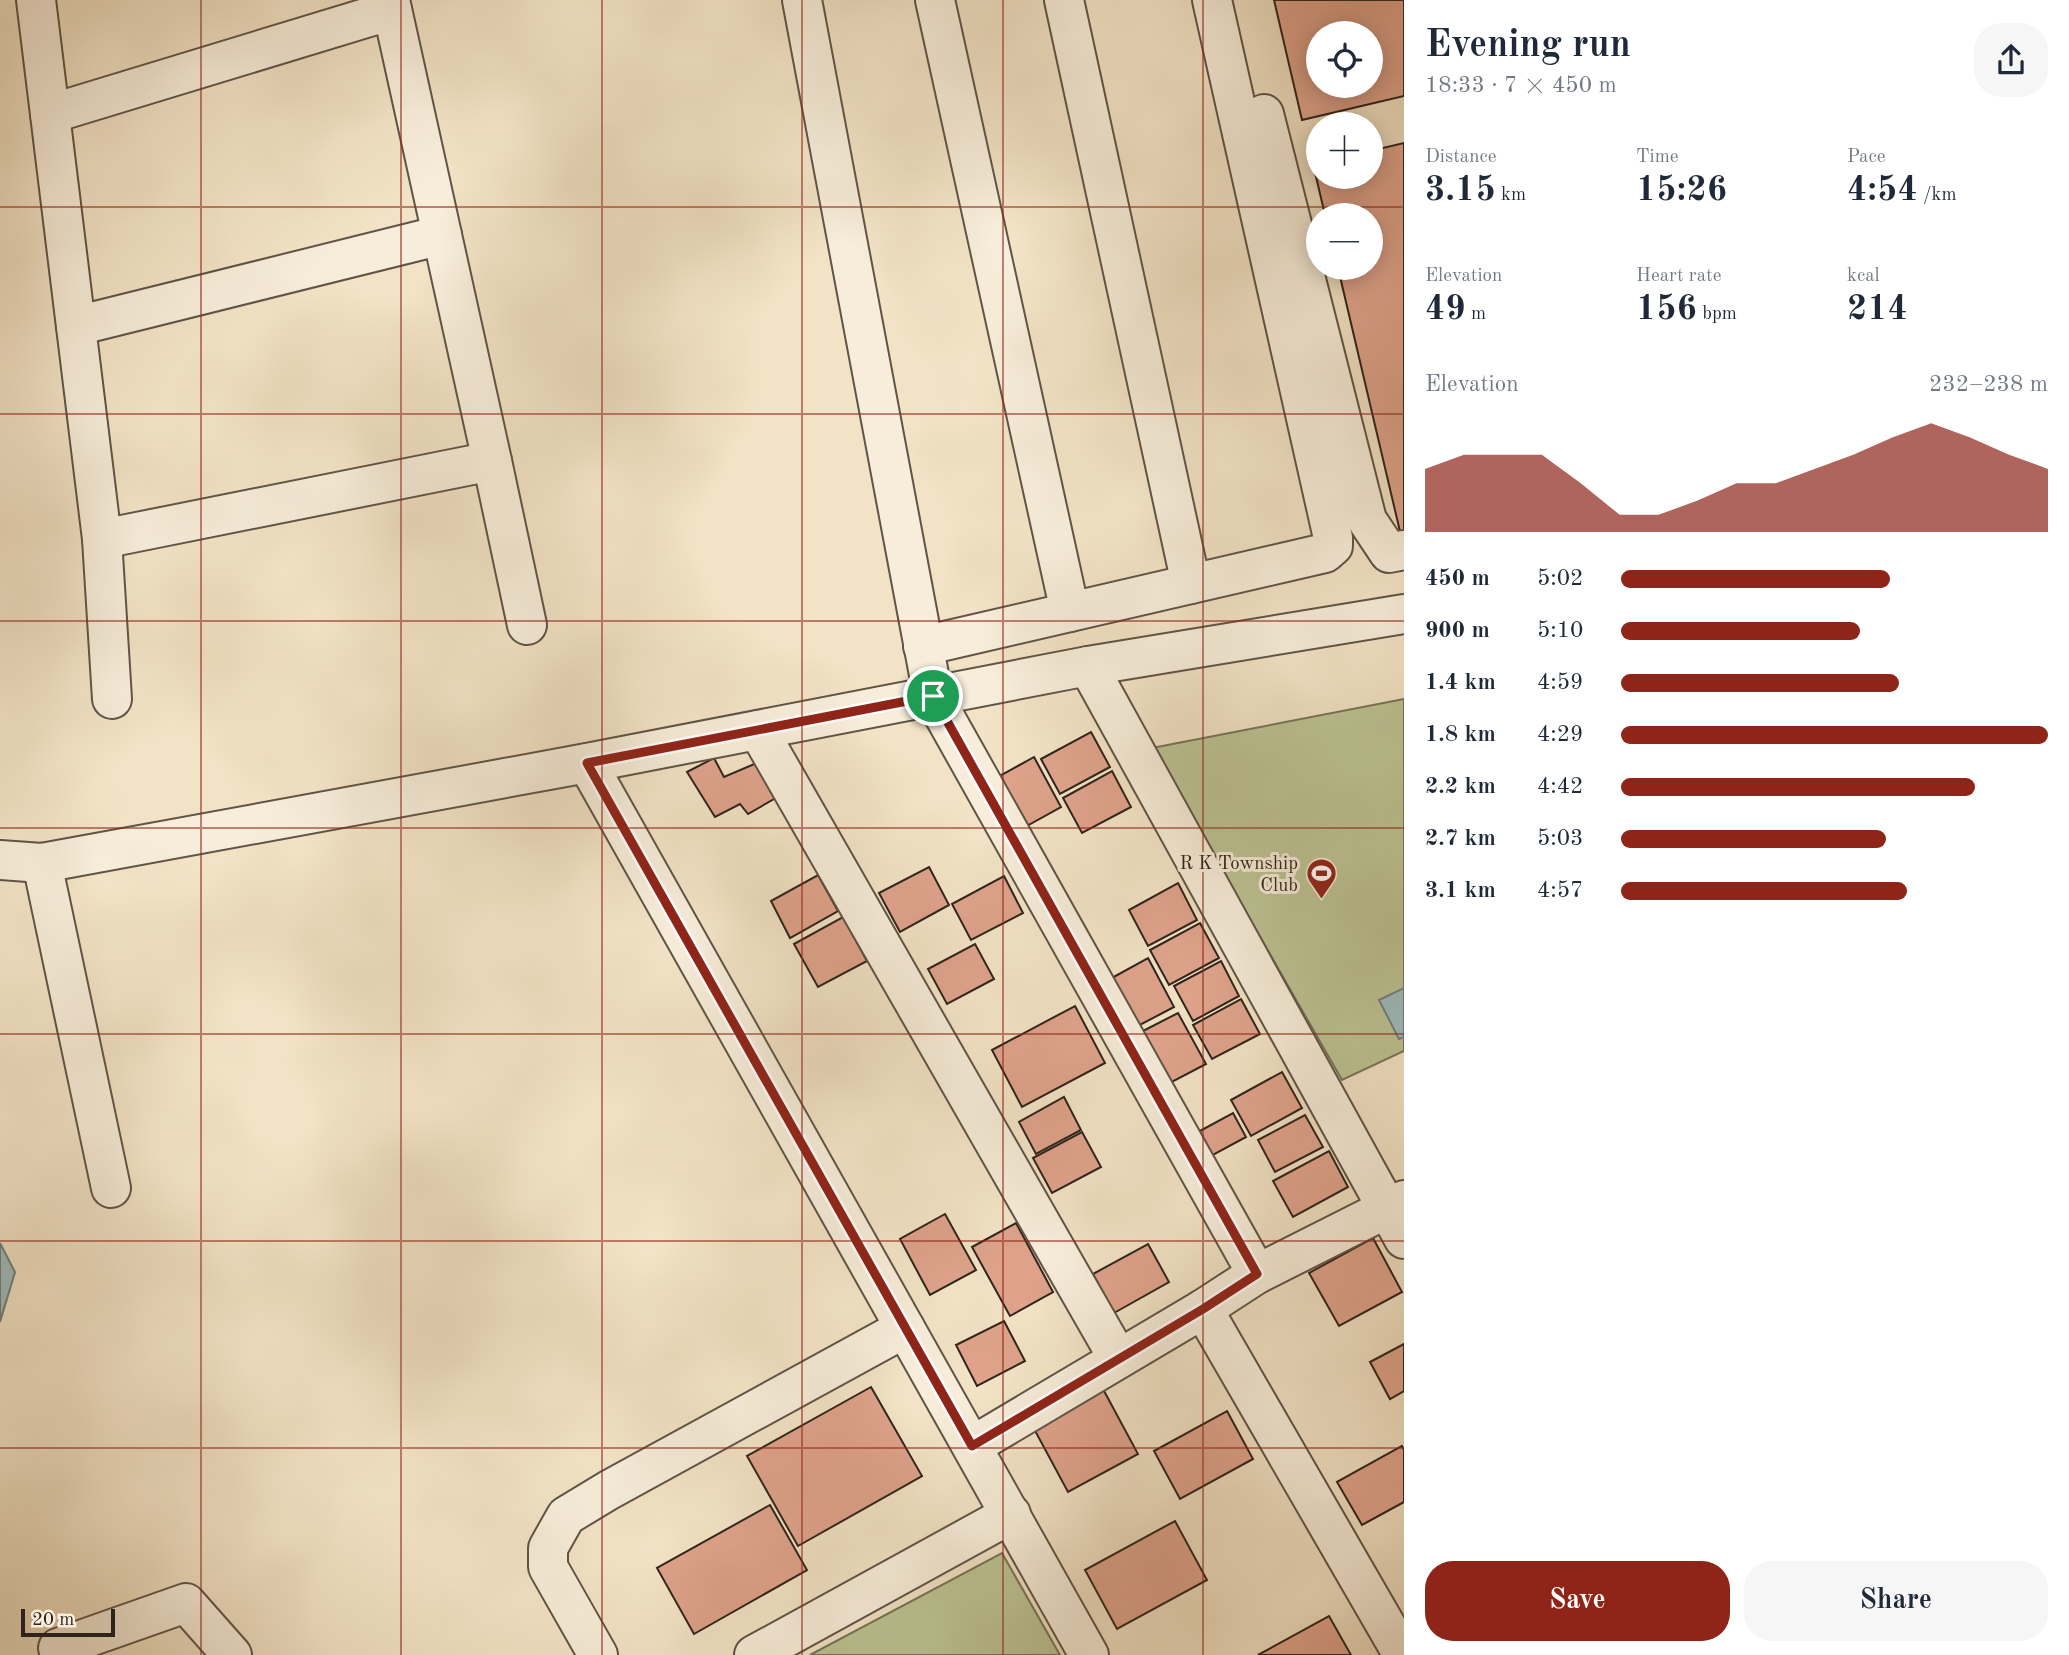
<!DOCTYPE html>
<html lang="en">
<head>
<meta charset="utf-8">
<style>
	:root { --surface:#fff; --page:#f6f6f7; --text:#1f2937; --muted:#747a83; --accent:#8f2418 }
	body { margin:0; font-family:"Old Standard TT",serif; background:var(--page); color:var(--text); height:100vh; display:flex; flex-direction:column; font-size:26px; white-space:nowrap }
	* { box-sizing:border-box; margin:0 }
	p { font-size:23px; color:var(--muted) }
	.icon { flex:none; width:38px; height:38px; fill:none; stroke:currentColor; stroke-width:2; stroke-linecap:round; stroke-linejoin:round }
	.map { position:relative; flex:1; overflow:hidden }
	.side { display:flex; flex-direction:column; background:var(--surface); width:665px }
	.side>* { flex:none }
	.controls { position:absolute; left:1306px; top:21px; display:grid; gap:14px }
	.controls a { display:grid; place-items:center; width:77px; height:77px; border-radius:50%; background:var(--surface); box-shadow:0 4px 18px #0003; font-size:35px }
	.scale { position:absolute; left:21px; bottom:18px; width:94px; box-sizing:border-box; padding-left:7px; border:4px solid #2f241b; border-top:0; font-size:19px; line-height:24px; white-space:nowrap; color:#2f241b; -webkit-text-stroke:5px #f7edda; paint-order:stroke }
	.pin { position:absolute; display:grid; place-items:center; width:60px; height:60px; color:#fff; margin:-30px; border:4px solid #fff; border-radius:50%; box-shadow:0 2px 7px #0007 }
	.round { display:grid; place-items:center; flex:none; width:74px; height:74px; border-radius:28px; background:var(--page) }
	.headline { display:flex; align-items:center; justify-content:space-between; height:119px; padding:0 21px }
	h1 { font-size:38px; font-weight:800; line-height:52px }
	.metrics { display:grid; grid-template-columns:repeat(3,1fr); gap:10px; height:119px; padding:7px 21px }
	.metrics div { display:grid; align-content:center }
	.metrics b { font-size:35px; font-weight:800 }
	.metrics small { font-size:19px; font-weight:400 }
	.metrics p { font-size:19px }
	.chart { height:196px; padding:14px 21px }
	.chart p { display:flex; justify-content:space-between }
	.chart svg { width:100%; height:126px; margin-top:7px; fill:var(--accent); opacity:.7 }
	.button { display:flex; gap:14px; margin-top:auto; padding:14px 21px }
	.button a { flex:1; height:80px; border-radius:28px; background:var(--accent); color:#fff; font-size:28px; font-weight:800; line-height:80px; text-align:center }
	.button a+a { background:var(--page); color:var(--text) }
	ul { padding:0 21px; list-style:none; font-size:23px }
	li { display:grid; grid-template-columns:112px 84px 1fr; align-items:center; height:52px }
	li i { height:18px; border-radius:9px; background:var(--accent) }
	main { display:flex; flex:1; min-height:0 }
	.map>svg:first-child { display:block }
	.green { fill:#bcc394; stroke:#767458; stroke-width:2 }
	.water { fill:#9ebcbe; stroke:#727f7d; stroke-width:2 }
	.building { fill:#dfa38c; stroke:#2f241b; stroke-width:2; fill-rule:evenodd }
	.lines { fill:none; stroke-linecap:round; stroke-linejoin:round }
	.minor-casing { stroke:#605446; stroke-width:42 }
	.minor { stroke:#f7edda; stroke-width:38 }
	.route-casing { stroke:#fff; stroke-width:14 }
	.route { stroke:#8f2418; stroke-width:9 }
	.grid { fill:none; stroke:#8f2418; stroke-width:2; stroke-opacity:0.55 }
	.labels { text-anchor:middle; stroke-width:6; stroke-linejoin:round; paint-order:stroke }
	.poi-label { font-size:19px; fill:#2f241b; stroke:#f7edda; text-anchor:end }
</style>
</head>
<body>
<main>
<div class="map">
<svg width="1404" height="1655" viewBox="0 0 1404 1655">
	<rect width="100%" height="100%" fill="#f2e3c6"/>
	<filter id="stains"><feTurbulence type="fractalNoise" baseFrequency=".00286" numOctaves="4"/><feColorMatrix values="0 0 0 0 .2 0 0 0 0 .09 0 0 0 0 .02 0 0 0 .5 -.17"/></filter>
	<radialGradient id="worn" r=".72"><stop offset=".6" stop-color="#630" stop-opacity="0"/><stop offset="1" stop-color="#630" stop-opacity=".3"/></radialGradient>
	<g class="green">
		<polygon points="1404,699 1404,1051 1342,1080 1152,748"/>
		<polygon points="1002,1553 1060,1655 810,1655"/>
	</g>
	<g class="water">
		<polygon points="1404,988 1404,1037 1399,1039 1379,1000"/>
		<polygon points="0,1243 15,1272 0,1322"/>
	</g>
	<g class="building">
		<path d="M 1274,0 L 1404,0 L 1404,96 L 1302,120 ZM 1318,33 L 1370,33 L 1370,86 L 1318,86 Z"/>
		<polygon points="1404,143 1404,540 1402,540 1338,268 1370,268 1370,215 1325,215 1313,164 1318,163 1318,177 1370,177 1370,151"/>
		<polygon points="1091,732 1110,767 1060,794 1041,759"/>
		<polygon points="1034,757 1061,807 1025,827 998,777"/>
		<polygon points="714,758 724,777 759,762 781,795 748,814 740,804 715,817 687,772"/>
		<polygon points="1112,771 1131,807 1082,833 1063,798"/>
		<polygon points="929,867 949,905 900,932 879,893"/>
		<polygon points="818,875 838,911 790,938 771,901"/>
		<polygon points="1004,876 1023,913 971,940 952,904"/>
		<polygon points="1178,883 1197,920 1148,946 1129,910"/>
		<polygon points="843,917 867,961 818,987 794,944"/>
		<polygon points="1200,923 1219,958 1169,985 1150,950"/>
		<polygon points="975,944 994,979 947,1004 928,969"/>
		<polygon points="1148,958 1174,1007 1136,1027 1110,979"/>
		<polygon points="1221,961 1239,996 1193,1021 1174,986"/>
		<polygon points="1241,999 1260,1034 1212,1059 1193,1025"/>
		<polygon points="1075,1006 1105,1063 1022,1107 992,1050"/>
		<polygon points="1178,1013 1206,1064 1168,1084 1141,1032"/>
		<polygon points="1282,1072 1302,1108 1251,1136 1231,1100"/>
		<polygon points="1064,1097 1081,1130 1036,1154 1019,1122"/>
		<polygon points="1233,1113 1246,1137 1211,1156 1198,1132"/>
		<polygon points="1305,1115 1323,1147 1275,1172 1258,1140"/>
		<polygon points="1082,1132 1101,1167 1052,1193 1033,1158"/>
		<polygon points="1329,1151 1348,1187 1293,1217 1273,1181"/>
		<polygon points="945,1214 976,1270 930,1295 900,1239"/>
		<polygon points="1016,1223 1053,1292 1010,1316 972,1247"/>
		<polygon points="1373,1238 1402,1292 1339,1326 1309,1273"/>
		<polygon points="1148,1244 1169,1282 1114,1313 1093,1274"/>
		<polygon points="1004,1321 1025,1361 977,1386 956,1345"/>
		<polygon points="1404,1344 1404,1391 1390,1399 1370,1362"/>
		<polygon points="871,1387 922,1476 798,1546 747,1456"/>
		<polygon points="1103,1389 1138,1454 1068,1492 1033,1427"/>
		<polygon points="1227,1411 1253,1459 1180,1499 1154,1451"/>
		<polygon points="1402,1446 1404,1450 1404,1502 1362,1525 1337,1482"/>
		<polygon points="770,1505 807,1570 694,1634 657,1568"/>
		<polygon points="1175,1521 1207,1580 1117,1629 1085,1570"/>
		<polygon points="1329,1616 1351,1655 1258,1655"/>
	</g>
	<g class="lines">
		<defs>
			<g id="minor">
				<polyline points="36,0 102,539 112,699"/>
				<polyline points="390,0 492,461"/>
				<polyline points="802,0 933,696 1257,1274"/>
				<polyline points="935,0 1070,612"/>
				<polyline points="1064,0 1191,584"/>
				<polyline points="50,114 392,10"/>
				<polyline points="1264,114 1367,520 1389,553 1404,550"/>
				<polyline points="76,326 442,235"/>
				<polyline points="102,539 492,461 527,625"/>
				<polyline points="923,646 1325,553 1333,546 1333,538 1212,0"/>
				<polyline points="1088,666 1404,1239"/>
				<polyline points="758,730 1118,1358"/>
				<polyline points="587,763 1089,1655"/>
				<polyline points="0,860 42,863 587,763 1088,666 1404,614"/>
				<polyline points="42,863 111,1188"/>
				<polyline points="1203,1309 1403,1655"/>
				<polyline points="972,1446 1203,1309 1257,1274 1404,1200"/>
				<polyline points="60,1655 58,1648 186,1603 232,1655"/>
				<polyline points="598,1655 548,1567 548,1548 566,1516 609,1490 905,1328"/>
				<polyline points="754,1655 1011,1514"/>
			</g>
		</defs>
		<use href="#minor" class="minor-casing"/>
		<use href="#minor" class="minor"/>
	</g>
	<g class="lines">
		<defs>
			<polygon id="route" points="933,696 1257,1274 1203,1309 972,1446 587,763"/>
		</defs>
		<use href="#route" class="route-casing"/>
		<use href="#route" class="route"/>
	</g>
	<path class="grid" d="M 201,0 L 201,1655M 401,0 L 401,1655M 602,0 L 602,1655M 802,0 L 802,1655M 1003,0 L 1003,1655M 1203,0 L 1203,1655M 0,207 L 1404,207M 0,414 L 1404,414M 0,621 L 1404,621M 0,828 L 1404,828M 0,1034 L 1404,1034M 0,1241 L 1404,1241M 0,1448 L 1404,1448"/>
	<defs>
		<symbol id="stadium-pin" viewBox="-11 -11 22 30"><path d="M0 17L-7.5 6A9.5 9.5 0 1 1 7.5 6Z" fill="#8f2418" stroke="#f7edda"/><path d="M0-5a6.5 5 0 1 0 0 10a6.5 5 0 1 0 0-10ZM-3.5-1.8h7v3.6h-7Z" fill="#fff"/></symbol>
	</defs>
	<g fill-rule="evenodd">
		<use href="#stadium-pin" x="1304" y="856" width="35" height="47"/>
	</g>
	<g class="labels">
		<g class="poi-label">
			<text x="1298" y="869">R K Township<tspan x="1298" dy="22">Club</tspan></text>
		</g>
	</g>
	<rect width="100%" height="100%" filter="url(#stains)"/>
	<rect width="100%" height="100%" fill="url(#worn)"/>
</svg>
<div class="controls">
<a><svg class="icon" aria-label="locate" viewBox="0 0 24 24"><circle cx="12" cy="12" r="6"/><path d="M12 2v4M12 18v4M2 12h4M18 12h4"/></svg></a>
<a>+</a>
<a>−</a>
</div>
<div class="scale">20 m</div>
<div class="pin" style="left:933px;top:696px;background:#1e9e55"><svg class="icon" aria-label="arrive" viewBox="0 0 24 24"><path d="M6 21V4h12l-3 4 3 4H6"/></svg></div>
</div>
<section class="side">
<div class="headline"><div><h1>Evening run</h1><p>18:33 · 7 × 450 m</p></div><a class="round"><svg class="icon" aria-label="share" viewBox="0 0 24 24"><path d="M12 15V3M7 8l5-5 5 5M5 13v7h14v-7"/></svg></a></div>
<div class="metrics">
<div><p>Distance</p><b>3.15<small> km</small></b></div>
<div><p>Time</p><b>15:26</b></div>
<div><p>Pace</p><b>4:54<small> /km</small></b></div>
</div>
<div class="metrics">
<div><p>Elevation</p><b>49<small> m</small></b></div>
<div><p>Heart rate</p><b>156<small> bpm</small></b></div>
<div><p>kcal</p><b>214</b></div>
</div>
<div class="chart"><p><span>Elevation</span>232–238 m</p>
<svg viewBox="0 0 160 44" preserveAspectRatio="none"><path d="M0 44V22L10 17L20 17L30 17L40 27L50 38L60 38L70 33L80 27L90 27L100 22L110 17L120 11L130 6L140 11L150 17L160 22V44z"/></svg>
</div>
<ul>
<li><b>450 m</b>5:02<i style="width:63%"></i></li>
<li><b>900 m</b>5:10<i style="width:56%"></i></li>
<li><b>1.4 km</b>4:59<i style="width:65%"></i></li>
<li><b>1.8 km</b>4:29<i style="width:100%"></i></li>
<li><b>2.2 km</b>4:42<i style="width:83%"></i></li>
<li><b>2.7 km</b>5:03<i style="width:62%"></i></li>
<li><b>3.1 km</b>4:57<i style="width:67%"></i></li>
</ul>
<div class="button"><a>Save</a><a>Share</a></div>
</section>
</main>
</body>
</html>
